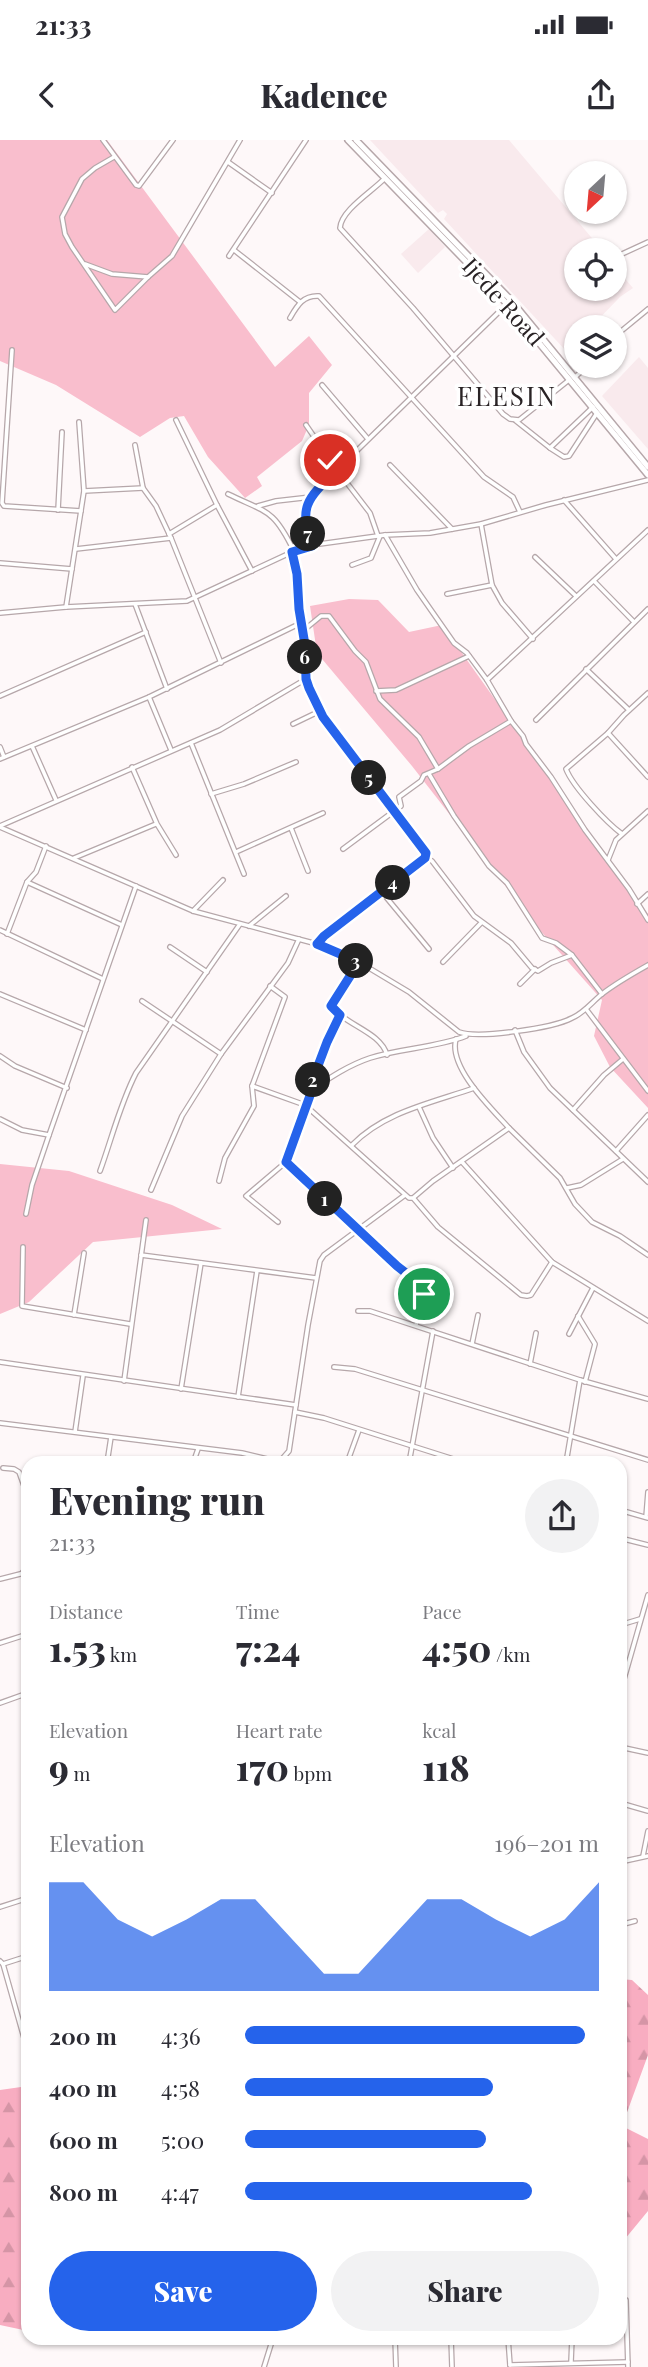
<!DOCTYPE html>
<html lang="en">
<head>
<meta charset="utf-8">
<style>
	:root { --surface:#fff; --page:#f2f2f3; --text:#2b2b33; --muted:#7c7c81; --accent:#2563eb }
	body { margin:0; font-family:"Playfair Display",serif; background:var(--page); color:var(--text); height:100vh; display:flex; flex-direction:column; font-size:26px; white-space:nowrap }
	* { box-sizing:border-box; margin:0 }
	p { font-size:23px; color:var(--muted) }
	.icon { flex:none; width:38px; height:38px; fill:none; stroke:currentColor; stroke-width:2; stroke-linecap:round; stroke-linejoin:round }
	.map { position:relative; flex:1; overflow:hidden }
	.drawer { position:absolute; left:21px; top:1316px; width:606px; height:889px; display:flex; flex-direction:column; background:var(--surface); border-radius:21px; box-shadow:0 2px 5px #0004 }
	.drawer>* { flex:none }
	.needle { width:46px; rotate:206deg }
	.controls { position:absolute; left:564px; top:21px; display:grid; gap:14px }
	.controls a { display:grid; place-items:center; width:63px; height:63px; border-radius:50%; background:var(--surface); box-shadow:0 2px 5px #0004; font-size:35px }
	.pin { position:absolute; display:grid; place-items:center; width:60px; height:60px; color:#fff; margin:-30px; border:4px solid #fff; border-radius:50%; box-shadow:0 2px 7px #0007 }
	.km { position:absolute; width:35px; height:35px; margin:-18px; border-radius:50%; background:#222; color:#fff; font-size:19px; line-height:35px; text-align:center }
	.round { display:grid; place-items:center; flex:none; width:74px; height:74px; border-radius:37px; background:var(--page) }
	.headline { display:flex; align-items:center; justify-content:space-between; height:119px; padding:0 28px }
	h1 { font-size:38px; font-weight:800; line-height:52px }
	.figures { display:grid; grid-template-columns:repeat(3,1fr); gap:10px; height:119px; padding:7px 28px }
	.figures div { display:grid; align-content:center }
	.figures b { font-size:35px; font-weight:800 }
	.figures small { font-size:19px; font-weight:400 }
	.figures p { font-size:19px }
	.chart { height:196px; padding:14px 28px }
	.chart p { display:flex; justify-content:space-between }
	.chart svg { width:100%; height:126px; margin-top:7px; fill:var(--accent); opacity:.7 }
	.cta { display:flex; gap:14px; margin-top:auto; padding:14px 28px }
	.cta a { flex:1; height:80px; border-radius:42px; background:var(--accent); color:#fff; font-size:28px; font-weight:800; line-height:80px; text-align:center }
	.cta a+a { background:var(--page); color:var(--text) }
	ul { padding:0 28px; list-style:none; font-size:23px }
	li { display:grid; grid-template-columns:112px 84px 1fr; align-items:center; height:52px }
	li i { height:18px; border-radius:9px; background:var(--accent) }
	.status { display:flex; justify-content:space-between; align-items:center; height:49px; padding:0 35px; background:var(--surface); direction:ltr }
	.status svg { height:19px; fill:currentColor }
	header { display:flex; justify-content:space-between; align-items:center; height:91px; padding:0 28px; background:var(--surface); font-size:32px; font-weight:800 }
	.map>svg:first-child { display:block }
	.built { fill:#f9eaed }
	.grass { fill:#f9becd }
	.forest { fill:url(#forest-firs) }
	.lines { fill:none; stroke-linecap:round; stroke-linejoin:round }
	.street-casing { stroke:#b6a7aa; stroke-width:6 }
	.secondary-casing { stroke:#b6a7aa; stroke-width:8 }
	.street { stroke:#fff; stroke-width:3.5 }
	.secondary { stroke:#fff; stroke-width:5 }
	.route-casing { stroke:#fff; stroke-width:14 }
	.route { stroke:#2563eb; stroke-width:9 }
	.labels { text-anchor:middle; stroke-width:7; stroke-linejoin:round; paint-order:stroke }
	.street-label { font-size:23px; fill:#292325; stroke:#fff }
	.quarter-label { font-size:26px; letter-spacing:2px; fill:#292325; stroke:#fff }
</style>
</head>
<body>
<div class="status"><b>21:33</b><svg viewBox="0 0 49 12"><path d="M0 12V9h3v3zM5 12V6h3v6zM10 12V3h3v9zM15 12V0h3v12zM26 1h20v11H26zM47 4h2v5h-2z"/></svg></div>
<header><svg class="icon" aria-label="back" viewBox="0 0 24 24"><path d="M15 5l-7 7 7 7"/></svg>Kadence<svg class="icon" aria-label="share" viewBox="0 0 24 24"><path d="M12 15V3M7 8l5-5 5 5M5 13v7h14v-7"/></svg></header>
<div class="map">
<svg width="648" height="2227" viewBox="0 0 648 2227">
	<defs>
		<pattern id="forest-firs" width="22" height="20" patternUnits="userSpaceOnUse" patternTransform="scale(1.75)"><rect width="22" height="20" fill="#f8adc1"/><path d="M5 1l3.5 6h-7zM16 11l3.5 6h-7z" fill="#d595a6"/></pattern>
	</defs>
	<rect width="100%" height="100%" fill="#fef8f9"/>
	<g class="built">
		<polygon points="370,0 509,0 602,110 576,110 576,149 614,149 614,126 633,148 620,157 591,187 576,187 576,203 567,212 444,79 447,74 443,70 438,73"/>
		<polygon points="429,89 445,107 418,133 401,114"/>
		<polygon points="639,217 648,228 648,309 602,256"/>
	</g>
	<g class="grass">
		<polygon points="0,0 107,0 275,227 309,196 332,225 309,253 309,285 302,301 257,337 262,346 245,358 208,317 184,276 170,278 140,297 56,245 0,221"/>
		<polygon points="349,459 378,460 409,492 442,485 648,774 648,968 610,927 594,896 602,860 538,788 412,626 317,513 310,466"/>
		<polygon points="0,1024 69,1031 172,1065 222,1089 93,1102 29,1162 0,1174"/>
	</g>
	<g class="forest">
		<polygon points="620,1839 632,1840 648,1855 648,1915 622,1986 648,1999 648,2071 620,2105"/>
		<polygon points="28,1946 28,2191 0,2185 0,1950"/>
	</g>
	<g class="lines">
		<defs>
			<g id="street">
				<polyline points="103,0 136,45 139,46 173,0"/>
				<polyline points="114,17 95,28 82,39 62,77 65,94 72,107 115,170 148,137 172,116 240,0"/>
				<polyline points="228,22 272,53"/>
				<path d="M 385,38 C 373,51 341,70 340,88 L 413,168 L 503,274 L 510,279 L 519,280 L 569,240"/>
				<polyline points="234,110 300,162"/>
				<polyline points="622,114 648,102"/>
				<polyline points="229,116 306,0"/>
				<polyline points="85,124 112,134 148,137"/>
				<path d="M 290,178 C 297,166 303,155 319,156 L 484,337 L 513,357 L 520,372"/>
				<polyline points="614,197 648,169"/>
				<polyline points="12,210 2,363 4,366 81,371"/>
				<polyline points="575,237 588,226"/>
				<polyline points="322,245 368,299"/>
				<polyline points="176,280 217,365 252,431"/>
				<polyline points="516,281 550,308 593,267"/>
				<path d="M 306,285 L 337,330 C 309,357 297,366 312,406"/>
				<polyline points="135,305 143,348 156,366 171,398 221,523"/>
				<polyline points="550,308 564,317 569,316 597,273"/>
				<polyline points="390,325 452,389"/>
				<polyline points="84,351 143,348"/>
				<path d="M 228,354 C 267,373 273,368 294,411"/>
				<polyline points="564,360 616,419"/>
				<polyline points="258,366 276,361 311,357"/>
				<polyline points="58,370 62,292"/>
				<polyline points="481,384 492,445 502,463 533,499"/>
				<polyline points="169,394 217,365"/>
				<polyline points="385,395 417,450 454,503 467,513 487,540 511,581 523,596 526,604 551,637 585,690 629,749 648,780"/>
				<polyline points="378,396 370,373 337,330 507,164"/>
				<polyline points="76,409 171,398"/>
				<polyline points="292,412 297,434 299,469 305,505 306,539 309,548 323,577 426,713 425,717 324,796 317,804"/>
				<polyline points="535,417 576,456"/>
				<polyline points="0,423 72,429"/>
				<polyline points="352,425 371,418 380,396"/>
				<polyline points="594,441 634,482"/>
				<polyline points="447,454 492,445"/>
				<polyline points="135,464 167,549"/>
				<polyline points="66,467 84,351 79,282"/>
				<polyline points="0,473 66,467 187,461 305,406 385,395 430,393 481,384 546,365 648,340"/>
				<polyline points="304,490 321,476 329,476 355,511 366,522 380,559 419,597 438,629"/>
				<polyline points="586,529 629,570"/>
				<polyline points="487,540 648,390"/>
				<polyline points="376,551 396,550 469,516"/>
				<polyline points="0,556 146,492"/>
				<polyline points="149,557 171,610"/>
				<polyline points="536,580 648,469"/>
				<polyline points="293,584 320,571"/>
				<polyline points="608,593 648,637"/>
				<polyline points="191,603 244,734"/>
				<polyline points="32,606 56,660"/>
				<polyline points="0,607 4,617"/>
				<polyline points="0,619 149,557 301,483"/>
				<polyline points="132,627 157,684 176,715"/>
				<polyline points="429,634 454,676 489,726 507,743 542,798 556,803 572,815 602,854"/>
				<polyline points="211,654 244,644 296,622"/>
				<polyline points="0,686 220,590 306,539"/>
				<path d="M 0,687 L 193,771 L 317,804 L 359,822 L 409,852 L 459,892 C 479,899 553,888 572,878 C 584,873 592,862 602,854 C 616,843 632,834 648,825"/>
				<polyline points="291,688 308,731"/>
				<path d="M 622,694 C 607,683 573,647 566,629 L 608,593 L 624,575 L 648,553"/>
				<polyline points="343,709 401,666 399,657 421,641 424,635 438,629 469,606 511,581"/>
				<polyline points="236,712 323,673"/>
				<polyline points="425,717 432,721 474,776 511,803 532,828 538,831 551,823 572,815"/>
				<polyline points="74,718 156,684"/>
				<polyline points="608,720 616,700 648,671"/>
				<polyline points="27,742 122,785"/>
				<polyline points="381,751 429,809"/>
				<polyline points="637,764 648,754"/>
				<polyline points="193,771 223,740"/>
				<polyline points="249,786 286,756"/>
				<polyline points="0,790 103,839"/>
				<polyline points="7,794 27,742 36,732 46,706"/>
				<polyline points="170,807 207,832"/>
				<polyline points="443,822 481,783"/>
				<path d="M 359,823 L 331,866 C 345,885 381,892 387,915"/>
				<polyline points="520,844 535,829"/>
				<polyline points="0,854 86,890"/>
				<polyline points="142,861 221,914"/>
				<polyline points="586,869 648,951"/>
				<polyline points="515,890 524,912 550,948 648,1042"/>
				<polyline points="0,916 15,926 67,948"/>
				<path d="M 252,946 L 305,965 L 409,1058 L 413,1058 L 433,1041 L 509,988 C 491,968 448,927 456,899"/>
				<path d="M 313,949 C 331,937 349,925 370,918 C 401,908 435,908 466,896"/>
				<polyline points="419,967 433,998 453,1028"/>
				<polyline points="573,970 604,935 623,919"/>
				<polyline points="0,979 22,990 49,995 136,746"/>
				<polyline points="509,988 560,1038 575,1064 592,1082 620,1096 648,1115"/>
				<path d="M 352,1005 C 384,972 431,963 474,948"/>
				<polyline points="616,1011 648,975"/>
				<polyline points="286,1022 397,1126 424,1147 416,1185"/>
				<polyline points="462,1022 552,1122 648,1181"/>
				<path d="M 100,1031 C 112,998 120,964 136,933 L 240,784"/>
				<polyline points="219,1041 225,1018 254,966 252,946 285,857 270,846"/>
				<polyline points="567,1048 581,1045 623,1019"/>
				<polyline points="151,1050 182,976 221,914 288,823 299,799"/>
				<polyline points="414,1059 438,1087 521,1155 527,1156 531,1155 552,1122"/>
				<polyline points="26,1074 32,1045 49,995"/>
				<path d="M 278,1082 L 246,1056 L 286,1022 L 311,950 C 315,925 327,897 340,875"/>
				<polyline points="23,1107 22,1166 130,1184"/>
				<polyline points="141,1115 316,1138"/>
				<polyline points="358,1171 370,1171 580,1240 648,1259"/>
				<polyline points="74,1175 84,1113"/>
				<polyline points="578,1176 595,1204 585,1242"/>
				<polyline points="569,1194 593,1148"/>
				<polyline points="472,1204 478,1175"/>
				<polyline points="0,1222 296,1265"/>
				<polyline points="530,1224 536,1193"/>
				<polyline points="334,1227 355,1229 648,1320"/>
				<polyline points="124,1241 146,1080"/>
				<polyline points="181,1249 201,1123"/>
				<polyline points="238,1257 257,1131"/>
				<polyline points="295,1272 324,1278 466,1323"/>
				<polyline points="0,1283 242,1313 267,1319 282,1319 289,1311 308,1185 320,1121 324,1115 405,1055"/>
				<polyline points="75,1292 83,1236"/>
				<polyline points="107,1323 111,1297"/>
				<polyline points="193,1323 198,1309"/>
				<polyline points="347,1323 359,1290"/>
				<polyline points="409,1323 433,1191"/>
				<polyline points="566,1323 580,1240"/>
				<polyline points="3,1328 14,1329 19,1332 28,1357"/>
				<polyline points="620,1370 648,1378"/>
				<polyline points="646,1377 648,1352"/>
				<polyline points="620,1398 648,1405"/>
				<polyline points="23,1432 28,1456"/>
				<polyline points="0,1439 28,1432"/>
				<polyline points="620,1485 640,1479"/>
				<polyline points="0,1503 28,1494"/>
				<polyline points="620,1553 648,1455"/>
				<polyline points="0,1563 28,1553"/>
				<polyline points="620,1607 648,1613"/>
				<polyline points="620,1663 648,1671"/>
				<polyline points="643,1716 648,1691"/>
				<polyline points="620,1722 648,1716"/>
				<polyline points="0,1767 28,1758"/>
				<polyline points="620,1785 635,1781"/>
				<polyline points="0,1821 3,1824 28,1912"/>
				<polyline points="3,1824 28,1816"/>
				<polyline points="626,2160 628,2227"/>
				<polyline points="395,2198 396,2227"/>
				<polyline points="451,2198 452,2227"/>
				<polyline points="508,2198 510,2225"/>
				<polyline points="571,2222 572,2198"/>
				<polyline points="510,2225 628,2222"/>
				<polyline points="264,2227 273,2198"/>
			</g>
			<g id="secondary">
				<polyline points="348,0 507,164 648,335"/>
				<polyline points="356,0 510,159 648,327"/>
			</g>
		</defs>
		<use href="#street" class="street-casing"/>
		<use href="#secondary" class="secondary-casing"/>
		<use href="#street" class="street"/>
		<use href="#secondary" class="secondary"/>
	</g>
	<g class="lines">
		<defs>
			<path id="route" d="M 330,320 L 337,330 C 309,357 297,366 312,406 L 292,412 L 297,434 L 299,469 L 305,505 L 306,539 L 309,548 L 323,577 L 426,713 L 425,718 L 324,796 L 317,804 L 359,822 L 331,866 L 340,875 L 327,902 L 313,939 L 312,950 L 286,1022 L 397,1126 L 424,1147 L 424,1154"/>
		</defs>
		<use href="#route" class="route-casing"/>
		<use href="#route" class="route"/>
	</g>
	<g class="labels">
		<g class="street-label">
			<text transform="translate(503 162) rotate(48)" y="8">Ijede Road</text>
		</g>
		<g class="quarter-label">
			<text x="507" y="266">ELESIN</text>
		</g>
	</g>
</svg>
<div class="controls">
<a><svg class="needle" viewBox="-14 -14 28 28"><path d="M0-13l5 13h-10z" fill="#e53935"/><path d="M0 13l5-13h-10z" fill="#7c7c81"/></svg></a>
<a><svg class="icon" aria-label="locate" viewBox="0 0 24 24"><circle cx="12" cy="12" r="6"/><path d="M12 2v4M12 18v4M2 12h4M18 12h4"/></svg></a>
<a><svg class="icon" aria-label="layers" viewBox="0 0 24 24"><path d="M12 4l9 5-9 5-9-5zM3 14l9 5 9-5"/></svg></a>
</div>
<div class="pin" style="left:424px;top:1154px;background:#1e9e55"><svg class="icon" aria-label="arrive" viewBox="0 0 24 24"><path d="M6 21V4h12l-3 4 3 4H6"/></svg></div>
<div class="pin" style="left:330px;top:320px;background:#d93025"><svg class="icon" aria-label="check" viewBox="0 0 24 24"><path d="M5 12l5 5 9-10"/></svg></div>
<b class="km" style="left:325px;top:1059px">1</b>
<b class="km" style="left:313px;top:940px">2</b>
<b class="km" style="left:356px;top:821px">3</b>
<b class="km" style="left:393px;top:743px">4</b>
<b class="km" style="left:369px;top:638px">5</b>
<b class="km" style="left:305px;top:517px">6</b>
<b class="km" style="left:308px;top:394px">7</b>
<section class="drawer">
<div class="headline"><div><h1>Evening run</h1><p>21:33</p></div><a class="round"><svg class="icon" aria-label="share" viewBox="0 0 24 24"><path d="M12 15V3M7 8l5-5 5 5M5 13v7h14v-7"/></svg></a></div>
<div class="figures">
<div><p>Distance</p><b>1.53<small> km</small></b></div>
<div><p>Time</p><b>7:24</b></div>
<div><p>Pace</p><b>4:50<small> /km</small></b></div>
</div>
<div class="figures">
<div><p>Elevation</p><b>9<small> m</small></b></div>
<div><p>Heart rate</p><b>170<small> bpm</small></b></div>
<div><p>kcal</p><b>118</b></div>
</div>
<div class="chart"><p><span>Elevation</span>196–201 m</p>
<svg viewBox="0 0 160 44" preserveAspectRatio="none"><path d="M0 44V6L10 6L20 19L30 25L40 19L50 12L60 12L70 25L80 38L90 38L100 25L110 12L120 12L130 19L140 25L150 19L160 6V44z"/></svg>
</div>
<ul>
<li><b>200 m</b>4:36<i style="width:96%"></i></li>
<li><b>400 m</b>4:58<i style="width:70%"></i></li>
<li><b>600 m</b>5:00<i style="width:68%"></i></li>
<li><b>800 m</b>4:47<i style="width:81%"></i></li>
</ul>
<div class="cta"><a>Save</a><a>Share</a></div>
</section>
</div>
</body>
</html>
